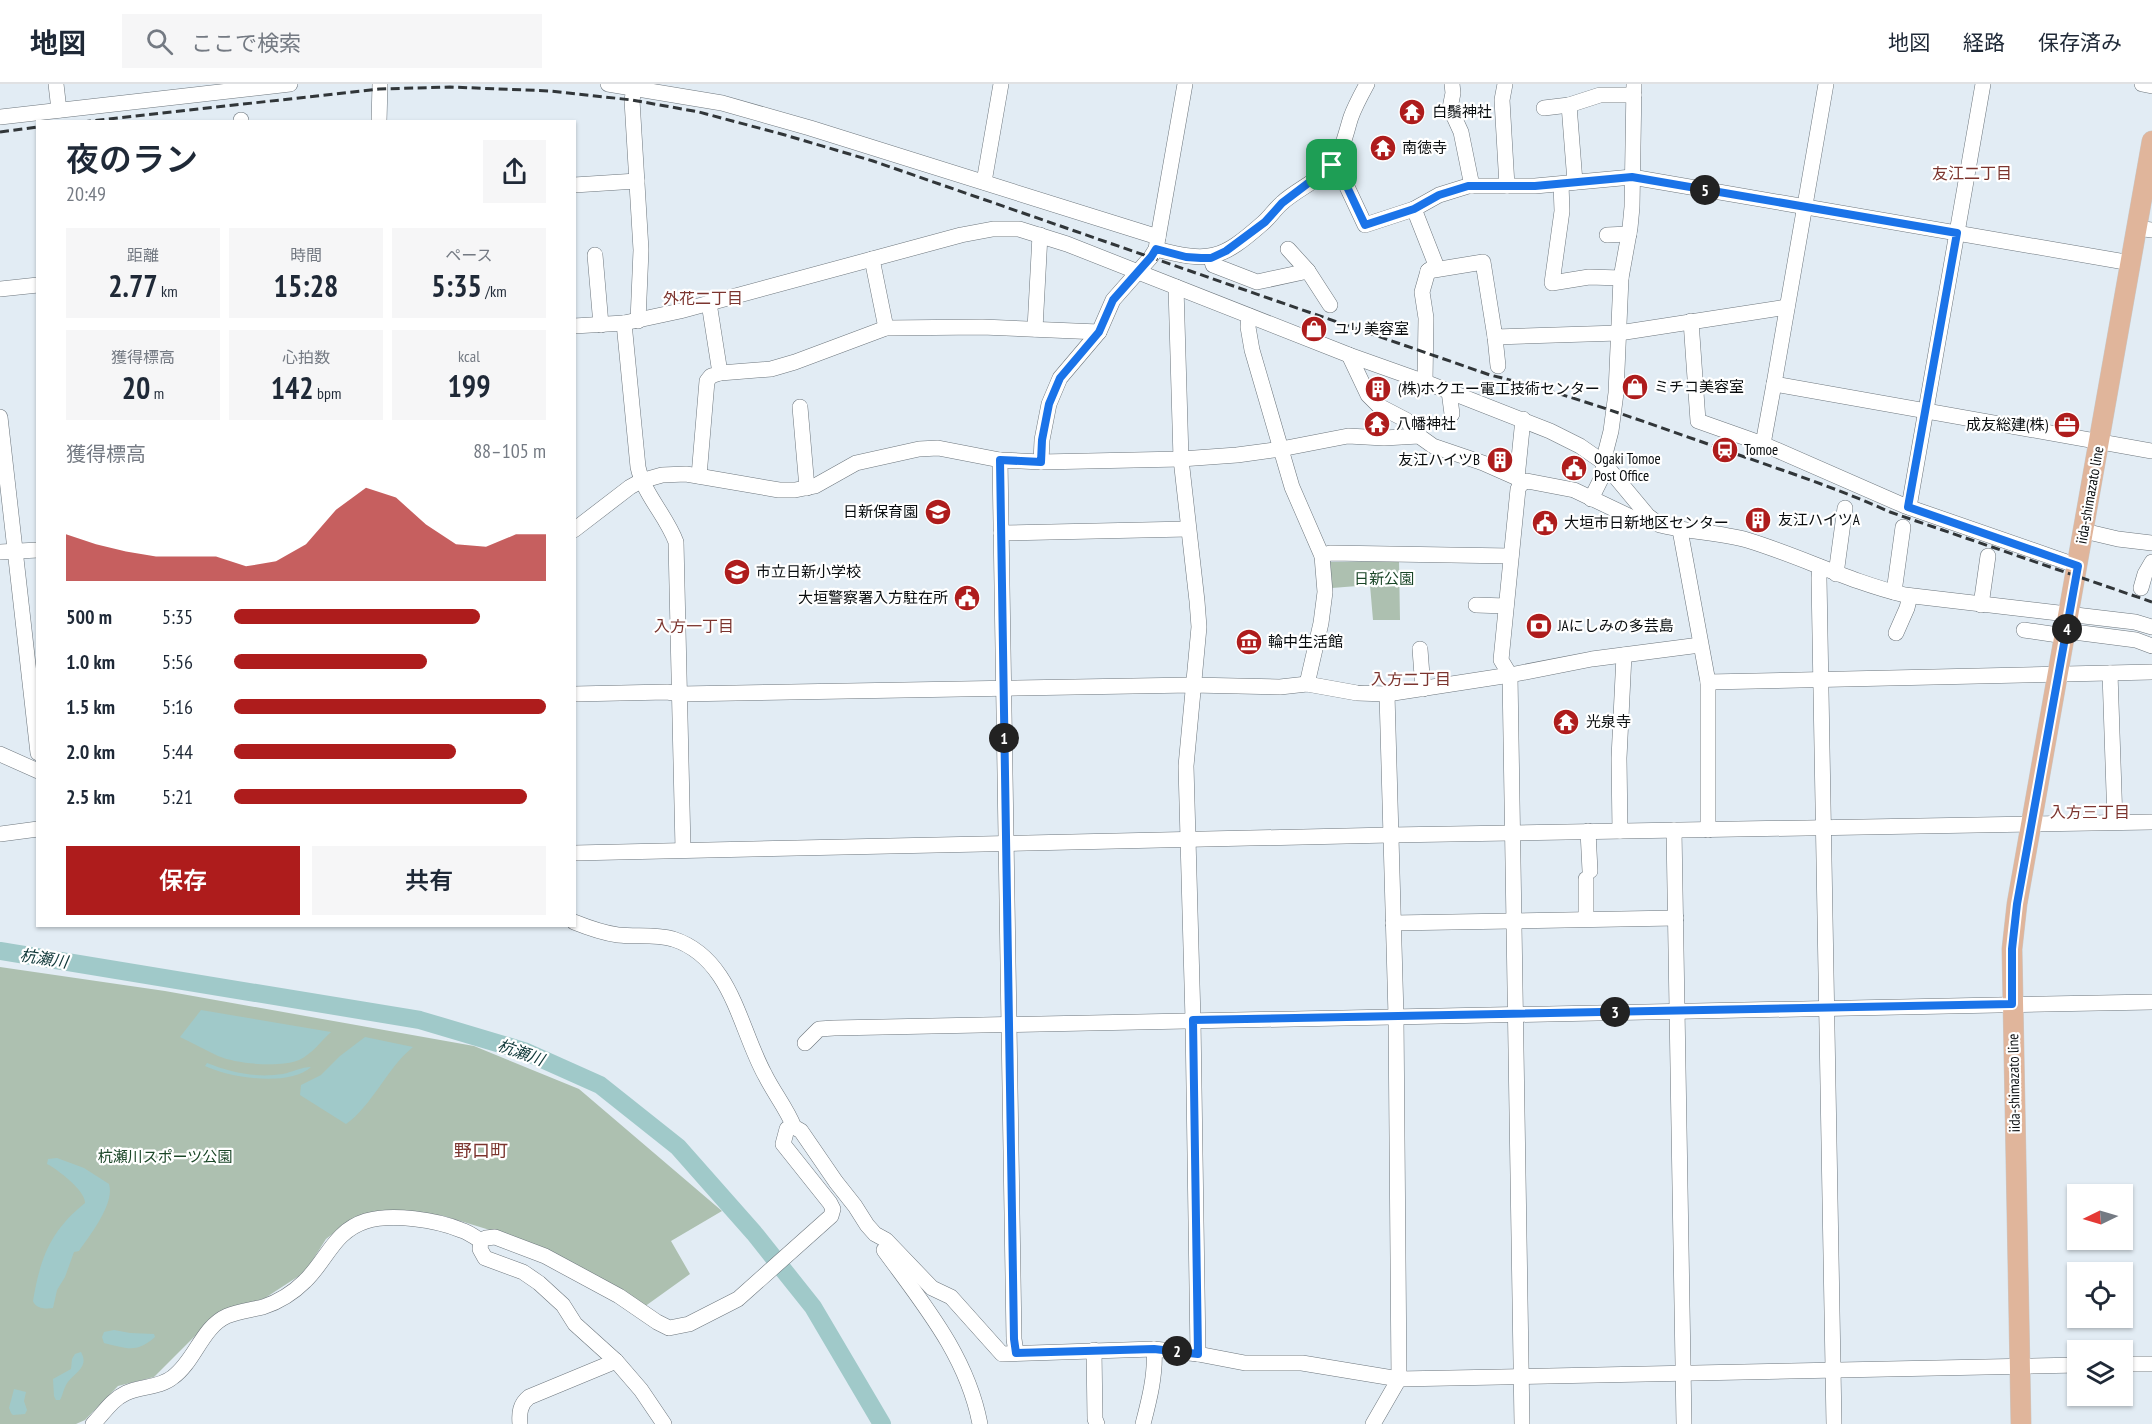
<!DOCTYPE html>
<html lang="ja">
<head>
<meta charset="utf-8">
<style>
	:root { --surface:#fff; --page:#f6f6f7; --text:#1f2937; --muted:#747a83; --line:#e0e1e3; --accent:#ae1c1c }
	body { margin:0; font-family:"PT Sans Narrow","Noto Sans JP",sans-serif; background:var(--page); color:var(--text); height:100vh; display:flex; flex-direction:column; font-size:22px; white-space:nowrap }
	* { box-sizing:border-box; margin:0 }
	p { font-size:20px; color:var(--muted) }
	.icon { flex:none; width:33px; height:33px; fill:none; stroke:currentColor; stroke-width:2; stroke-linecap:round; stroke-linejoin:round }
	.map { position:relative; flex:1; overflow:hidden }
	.drawer { position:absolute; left:36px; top:36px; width:540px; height:807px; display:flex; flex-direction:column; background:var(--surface); border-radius:0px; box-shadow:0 2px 4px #0004 }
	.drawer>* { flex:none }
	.needle { width:39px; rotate:265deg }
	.controls { position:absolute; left:2067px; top:1100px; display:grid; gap:12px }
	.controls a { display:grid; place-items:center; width:66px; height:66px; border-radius:0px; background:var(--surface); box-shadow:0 2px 4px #0004; font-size:30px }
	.pin { position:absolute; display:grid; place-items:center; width:51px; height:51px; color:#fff; margin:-26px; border-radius:12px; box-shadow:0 3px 9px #0006 }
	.km { position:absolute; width:30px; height:30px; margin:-15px; border-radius:50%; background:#222; color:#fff; font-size:16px; line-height:30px; text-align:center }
	.round { display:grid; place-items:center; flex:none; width:63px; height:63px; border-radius:0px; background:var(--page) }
	.head { display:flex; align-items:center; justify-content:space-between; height:102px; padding:0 30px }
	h1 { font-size:33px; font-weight:600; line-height:45px }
	.figures { display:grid; grid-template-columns:repeat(3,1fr); gap:9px; height:102px; padding:6px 30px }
	.figures div { display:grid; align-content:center; border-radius:0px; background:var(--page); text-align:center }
	.figures b { font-size:30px; font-weight:600 }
	.figures small { font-size:16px; font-weight:400 }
	.figures p { font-size:16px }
	.chart { height:168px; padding:12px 30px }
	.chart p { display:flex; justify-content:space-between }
	.chart svg { width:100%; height:108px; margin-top:6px; fill:var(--accent); opacity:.7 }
	.action { display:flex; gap:12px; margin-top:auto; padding:12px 30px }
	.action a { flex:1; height:69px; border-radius:0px; background:var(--accent); color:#fff; font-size:24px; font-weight:600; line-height:69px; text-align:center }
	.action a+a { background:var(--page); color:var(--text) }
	ul { padding:0 30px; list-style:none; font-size:20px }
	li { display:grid; grid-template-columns:96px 72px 1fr; align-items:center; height:45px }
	li i { height:15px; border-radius:8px; background:var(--accent) }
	header { display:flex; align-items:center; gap:36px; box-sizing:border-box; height:84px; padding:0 30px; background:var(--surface); border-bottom:2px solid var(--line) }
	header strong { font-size:28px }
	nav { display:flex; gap:33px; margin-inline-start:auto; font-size:21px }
	.search { width:420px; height:54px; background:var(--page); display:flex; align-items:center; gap:15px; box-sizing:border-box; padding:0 21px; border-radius:0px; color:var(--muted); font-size:22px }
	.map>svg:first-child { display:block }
	.green { fill:#adc0b0 }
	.water { fill:#a0c9c9 }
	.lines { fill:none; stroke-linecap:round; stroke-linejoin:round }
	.river { stroke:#a0c9c9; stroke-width:18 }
	.minor-casing { stroke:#6d767d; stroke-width:16 }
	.major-casing { stroke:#c9caca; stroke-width:21 }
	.minor { stroke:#fff; stroke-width:15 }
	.major { stroke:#e0b59b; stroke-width:20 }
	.rail { stroke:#313639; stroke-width:3; stroke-dasharray:9 4.5; stroke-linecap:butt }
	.route-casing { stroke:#fff; stroke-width:12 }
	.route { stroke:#1a73e8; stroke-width:8 }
	.labels { text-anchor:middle; stroke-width:4.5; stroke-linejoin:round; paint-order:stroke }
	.poi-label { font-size:15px; fill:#090d0f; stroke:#fff; text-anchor:start }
	.street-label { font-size:15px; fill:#090d0f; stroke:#fff }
	.park-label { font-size:15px; fill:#1a4627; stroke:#fff }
	.neighbourhood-label { font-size:16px; fill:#7c352f; stroke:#fff }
	.water-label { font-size:16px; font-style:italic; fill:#0e3637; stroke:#fff }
	.quarter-label { font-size:18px; fill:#7c352f; stroke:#fff }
</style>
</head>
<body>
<header>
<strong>地図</strong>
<div class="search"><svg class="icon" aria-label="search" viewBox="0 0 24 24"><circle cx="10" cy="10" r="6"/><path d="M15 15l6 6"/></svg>ここで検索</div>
<nav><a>地図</a><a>経路</a><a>保存済み</a></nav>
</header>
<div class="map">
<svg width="2152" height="1340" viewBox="0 0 2152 1340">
	<rect width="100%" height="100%" fill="#e2ecf4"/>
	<g class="green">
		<polygon points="1399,477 1400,536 1373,536 1370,501 1332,504 1330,478"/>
		<polygon points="0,883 165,907 474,962 579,1005 722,1127 671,1157 690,1190 644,1223 493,1147 444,1132 413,1128 381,1128 355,1133 326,1155 305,1188 265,1214 223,1228 203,1244 154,1293 118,1302 85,1336 76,1340 0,1340"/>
	</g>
	<g class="water">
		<path d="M 201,926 L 331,948 C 321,957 312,970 299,976 C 280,984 237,980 218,972 C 205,966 193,959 180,953 Z"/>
		<path d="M 365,953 L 413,963 C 387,984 372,1022 346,1040 L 300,1011 L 301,1001 L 321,991 L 340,972 Z"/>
		<path d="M 207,979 C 232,989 257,994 283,990 C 292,988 302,983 311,983 C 289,1003 230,994 205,982 Z"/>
		<path d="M 57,1074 L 84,1084 L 109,1100 C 115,1120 90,1151 79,1167 L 74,1168 L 65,1193 L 57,1206 L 53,1224 C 46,1225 36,1225 33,1217 C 40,1175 50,1147 85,1119 C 86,1107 57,1085 47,1080 L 48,1075 Z"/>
		<path d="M 114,1246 L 130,1249 L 154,1250 L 155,1253 C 136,1270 126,1264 104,1259 L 102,1253 L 104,1248 Z"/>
		<path d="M 81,1268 C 90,1284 73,1289 66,1301 C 63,1306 63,1311 60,1316 L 56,1316 L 54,1312 L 53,1295 L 71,1285 L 72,1275 L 75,1270 Z"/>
		<polygon points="14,1305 26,1308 24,1317 27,1326 25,1330 13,1331 11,1329 9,1324"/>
	</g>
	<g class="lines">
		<polyline class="river" points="0,867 420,936 524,967 600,1001 678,1063 754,1149 813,1223 882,1340"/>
		<defs>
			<g id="minor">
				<polyline points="56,0 59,26"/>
				<polyline points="608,0 722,19 810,44 1158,153"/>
				<polyline points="635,0 632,16 641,166 638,237"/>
				<polyline points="1452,0 1453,9 1450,24 1461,48 1472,102"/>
				<polyline points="1505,0 1502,16 1507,102"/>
				<polyline points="1826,0 1774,300 2152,367"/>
				<polyline points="2142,0 2152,2"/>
				<polyline points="1544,24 1569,21"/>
				<polyline points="0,33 290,0"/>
				<polyline points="241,36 241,38"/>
				<polyline points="379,38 380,0"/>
				<polyline points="1332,81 1341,90 1365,141 1414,125"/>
				<polyline points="984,98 1001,0"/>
				<polyline points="1575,98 1569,21 1600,11 1634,11"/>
				<polyline points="1561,100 1562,127 1552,199 1589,193 1621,194"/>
				<polyline points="574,101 637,97"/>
				<polyline points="2137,144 2152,146"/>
				<polyline points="1607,151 1629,150"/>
				<path d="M 1156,165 C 1210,179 1221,176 1263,139 C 1270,133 1275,125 1282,119 C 1298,104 1324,95 1335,76 C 1344,63 1346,48 1351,33 C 1355,22 1361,11 1367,0"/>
				<polyline points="1288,165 1308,187"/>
				<polyline points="595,171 601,241"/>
				<polyline points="1211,174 1213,181 1257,198 1308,187 1330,221"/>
				<polyline points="872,175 886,244"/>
				<polyline points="1428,187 1483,178 1495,253 1619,249 1787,223"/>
				<polyline points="1176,203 1181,375 1197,517 1199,543 1186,682 1193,936 1198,1270"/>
				<polyline points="0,205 38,201"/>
				<polyline points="1249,232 1248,243 1252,266 1292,403 1322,472 1325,508 1321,539 1307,600"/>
				<polyline points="1691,237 1698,337 1763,360 1774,300"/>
				<path d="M 624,239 L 638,383 C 644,411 666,431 676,458 L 683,765"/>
				<path d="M 574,242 L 624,239 L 680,227 L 961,151 L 993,145 L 1019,145 L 1067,160 L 1349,271 L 1425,298 L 1550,347 L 1580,362 L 1603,378 L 1648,432 L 1660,441 C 1688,448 1719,448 1747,456 C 1800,472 1850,498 1905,511 L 2135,538 L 2152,543"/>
				<polyline points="1035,245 1040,151"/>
				<polyline points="1495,253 1498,282"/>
				<polyline points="1349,271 1368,311 1379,322 1406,336 1419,352"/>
				<polyline points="720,289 771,285 795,278 886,244 982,243 1099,248"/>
				<polyline points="1425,298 1426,234 1422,208 1428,187 1436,181 1414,125 1439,111 1468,102 1535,102 1632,93 2131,179"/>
				<polyline points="1449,307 1452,330"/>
				<polyline points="800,323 807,404"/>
				<polyline points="0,333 38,669"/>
				<polyline points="1763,360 1905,422 2078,482"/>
				<polyline points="1000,376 1014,1255 1016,1269"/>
				<polyline points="1041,378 1042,356 1049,320 1060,294 1099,248 1113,216 1151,173 1156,165 1185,0"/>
				<polyline points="699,392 707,297 711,292 720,289 709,219"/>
				<polyline points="1517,394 1523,335"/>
				<polyline points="1591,415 1604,389 1603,378 1611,347 1616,309 1621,194 1630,144 1632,123 1634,0"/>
				<polyline points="1909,423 1983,0"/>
				<polyline points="574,446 630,403 641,397 662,391 686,390 779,406 795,406 815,402 856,379 919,365 938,364 1000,376 1041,378 1181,375 1237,371 1281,365 1348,352 1384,354 1419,352 1433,362 1483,379 1517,394 1521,400"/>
				<polyline points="1680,446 1708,598 1708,746"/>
				<polyline points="2084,447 2118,455 2152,459"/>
				<polyline points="1001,449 1188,445"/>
				<polyline points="0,468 38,466"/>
				<polyline points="1322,472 1330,469 1511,472"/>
				<polyline points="1820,483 1819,494 1834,1340"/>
				<polyline points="1836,490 1845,424"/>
				<polyline points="2141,504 2145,490 2152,478"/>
				<polyline points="1894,508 1903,443"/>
				<polyline points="1476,521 1506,522"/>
				<polyline points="1981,521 1988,472"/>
				<polyline points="2024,546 2065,552"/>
				<polyline points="2066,547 2136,556 2152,562"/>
				<polyline points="1896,549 1907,524 1910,512"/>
				<polyline points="1420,565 1423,605"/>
				<polyline points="2110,589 2115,738"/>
				<polyline points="1708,598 2152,588"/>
				<polyline points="574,610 667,608 680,610 1192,601 1280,603 1307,600 1357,609 1387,610 1510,591 1592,575 1700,561"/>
				<polyline points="0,670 38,687"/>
				<polyline points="1674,746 1684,1340"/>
				<polyline points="1588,747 1590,787"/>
				<polyline points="1620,747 1619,674 1624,571"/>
				<polyline points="0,750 38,745"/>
				<polyline points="574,769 1390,751 2152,738"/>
				<polyline points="1586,795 1586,835"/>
				<path d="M 574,838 C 589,844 603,849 618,851 C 636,853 656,850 673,855 C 732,874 739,944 765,991 C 774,1009 787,1025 794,1043 L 801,1047 L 836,1098 L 855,1122 L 867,1141 L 875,1150 L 886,1156 L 932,1204 L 951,1213 L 1002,1270 L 1154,1265 L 1198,1270 L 1245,1279 L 1302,1279 L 1399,1295 L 2078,1281"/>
				<polyline points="1393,839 1676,834"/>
				<polyline points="805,959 819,945 834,944 2152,918"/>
				<path d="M 884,1166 C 924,1221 967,1272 980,1340"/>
				<polyline points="1094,1266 1095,1335 1097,1340"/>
				<polyline points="2122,1280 2152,1280"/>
				<path d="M 93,1340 C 104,1329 111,1316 126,1309 C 140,1302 160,1304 173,1293 C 195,1277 202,1243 227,1232 C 238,1227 251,1226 263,1223 C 278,1218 294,1208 305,1197 C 327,1176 334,1147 366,1137 C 392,1129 437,1136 461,1146 C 468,1148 475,1153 481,1157"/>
				<path d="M 520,1340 C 519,1329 520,1320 529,1313 L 616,1277"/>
				<polyline points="664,1340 641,1306 616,1277 575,1240 563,1221 539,1199 523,1188 485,1174 480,1165 481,1157 486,1154 495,1153 545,1172 619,1212 657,1238 669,1244 689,1240 738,1215 831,1132 833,1125 830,1119 783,1060 787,1045 794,1043"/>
				<path d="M 1143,1340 C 1149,1317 1156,1290 1154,1265"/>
				<polyline points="1373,1340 1399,1295 1396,932 1387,610"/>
				<polyline points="1522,1340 1510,591 1501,576 1518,405 1521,400 1527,397 1574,406 1635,435 1648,432"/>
			</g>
			<polyline id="major" points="2021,1340 2012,865 2017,820 2152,57"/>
		</defs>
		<use href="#minor" class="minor-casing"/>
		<use href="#major" class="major-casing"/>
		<use href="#minor" class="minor"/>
		<use href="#major" class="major"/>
		<g class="rail">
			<path d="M 82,38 L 379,5 L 450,3 L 551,7 L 632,16 L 699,28 L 785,51 L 873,77 L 1490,291 C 1569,310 1645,338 1722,365 C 1778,385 1835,403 1890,428 L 2152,518"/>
			<polyline points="0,48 38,43"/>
		</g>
	</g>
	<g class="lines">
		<defs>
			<polygon id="route" points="1332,81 1341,90 1365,141 1414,125 1439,111 1468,102 1535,102 1632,93 1957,149 1908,423 2078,482 2017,820 2012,865 2012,920 1193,936 1198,1270 1154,1265 1016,1269 1014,1255 1000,376 1041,378 1042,356 1049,320 1060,294 1099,248 1113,216 1151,173 1156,165 1186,173 1201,174 1211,174 1226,167 1265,138 1282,119"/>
		</defs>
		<use href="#route" class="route-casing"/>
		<use href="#route" class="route"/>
	</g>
	<defs>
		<symbol id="temple-disc" viewBox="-11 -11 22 22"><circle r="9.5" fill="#ae1c1c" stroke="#fff"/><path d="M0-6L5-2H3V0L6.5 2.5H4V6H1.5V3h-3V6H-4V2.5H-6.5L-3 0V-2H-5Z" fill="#fff"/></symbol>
		<symbol id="shop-disc" viewBox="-11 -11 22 22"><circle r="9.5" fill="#ae1c1c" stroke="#fff"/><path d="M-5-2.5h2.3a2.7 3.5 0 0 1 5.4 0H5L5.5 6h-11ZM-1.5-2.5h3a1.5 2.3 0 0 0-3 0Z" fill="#fff"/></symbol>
		<symbol id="building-disc" viewBox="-11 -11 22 22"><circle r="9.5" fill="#ae1c1c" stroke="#fff"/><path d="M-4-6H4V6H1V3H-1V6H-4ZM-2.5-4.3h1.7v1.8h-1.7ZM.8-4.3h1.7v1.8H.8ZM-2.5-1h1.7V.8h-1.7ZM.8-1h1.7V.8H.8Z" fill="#fff"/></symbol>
		<symbol id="office-disc" viewBox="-11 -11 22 22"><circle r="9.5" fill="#ae1c1c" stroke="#fff"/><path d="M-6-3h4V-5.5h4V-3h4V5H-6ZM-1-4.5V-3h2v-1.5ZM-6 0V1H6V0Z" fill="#fff"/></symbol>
		<symbol id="station-disc" viewBox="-11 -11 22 22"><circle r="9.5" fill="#ae1c1c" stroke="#fff"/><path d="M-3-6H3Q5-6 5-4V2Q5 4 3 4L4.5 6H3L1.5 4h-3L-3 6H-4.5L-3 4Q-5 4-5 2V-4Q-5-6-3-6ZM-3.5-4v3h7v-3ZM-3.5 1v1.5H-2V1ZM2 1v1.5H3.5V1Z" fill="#fff"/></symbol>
		<symbol id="civic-disc" viewBox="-11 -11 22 22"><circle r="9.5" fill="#ae1c1c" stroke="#fff"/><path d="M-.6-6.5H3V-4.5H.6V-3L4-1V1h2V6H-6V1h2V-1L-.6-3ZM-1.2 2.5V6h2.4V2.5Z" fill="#fff"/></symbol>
		<symbol id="school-disc" viewBox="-11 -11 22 22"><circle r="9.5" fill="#ae1c1c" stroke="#fff"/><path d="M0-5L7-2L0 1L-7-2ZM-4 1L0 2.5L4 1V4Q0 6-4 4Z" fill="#fff"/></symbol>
		<symbol id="bank-disc" viewBox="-11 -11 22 22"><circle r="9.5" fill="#ae1c1c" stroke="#fff"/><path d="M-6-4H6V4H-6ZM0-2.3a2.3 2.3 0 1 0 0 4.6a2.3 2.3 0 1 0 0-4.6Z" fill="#fff"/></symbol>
		<symbol id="museum-disc" viewBox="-11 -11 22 22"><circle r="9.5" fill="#ae1c1c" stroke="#fff"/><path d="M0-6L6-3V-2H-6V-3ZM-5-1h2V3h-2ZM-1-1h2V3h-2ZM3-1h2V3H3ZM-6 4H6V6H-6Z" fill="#fff"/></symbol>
	</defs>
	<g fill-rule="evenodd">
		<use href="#temple-disc" x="1397" y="13" width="30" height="30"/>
		<use href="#temple-disc" x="1368" y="49" width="30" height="30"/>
		<use href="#shop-disc" x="1299" y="230" width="30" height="30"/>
		<use href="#shop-disc" x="1620" y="288" width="30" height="30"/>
		<use href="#building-disc" x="1363" y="290" width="30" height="30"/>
		<use href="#temple-disc" x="1362" y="325" width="30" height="30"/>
		<use href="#office-disc" x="2052" y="326" width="30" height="30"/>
		<use href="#station-disc" x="1710" y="351" width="30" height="30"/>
		<use href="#building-disc" x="1485" y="361" width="30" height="30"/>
		<use href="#civic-disc" x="1559" y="369" width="30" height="30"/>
		<use href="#school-disc" x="923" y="413" width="30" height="30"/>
		<use href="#building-disc" x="1743" y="421" width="30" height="30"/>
		<use href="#civic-disc" x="1530" y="424" width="30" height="30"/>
		<use href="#school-disc" x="722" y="473" width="30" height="30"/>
		<use href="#civic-disc" x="952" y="499" width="30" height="30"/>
		<use href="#bank-disc" x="1524" y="527" width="30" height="30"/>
		<use href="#museum-disc" x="1234" y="543" width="30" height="30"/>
		<use href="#temple-disc" x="1551" y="623" width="30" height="30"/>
	</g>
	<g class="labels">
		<g class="poi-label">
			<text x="1432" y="33">白鬚神社</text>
			<text x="1402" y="69">南徳寺</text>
			<text x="1334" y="250">ユリ美容室</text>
			<text x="1654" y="308">ミチコ美容室</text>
			<text x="1398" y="310">(株)ホクエー電工技術センター</text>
			<text x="1396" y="345">八幡神社</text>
			<text x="2048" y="346" text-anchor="end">成友総建(株)</text>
			<text x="1744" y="371">Tomoe</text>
			<text x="1594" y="380">Ogaki Tomoe<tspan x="1594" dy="17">Post Office</tspan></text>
			<text x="1480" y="381" text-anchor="end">友江ハイツB</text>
			<text x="918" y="433" text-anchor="end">日新保育園</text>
			<text x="1778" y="441">友江ハイツA</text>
			<text x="1564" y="444">大垣市日新地区センター</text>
			<text x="756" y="493">市立日新小学校</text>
			<text x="948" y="519" text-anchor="end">大垣警察署入方駐在所</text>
			<text x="1558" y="547">JAにしみの多芸島</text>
			<text x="1268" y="563">輪中生活館</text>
			<text x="1586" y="643">光泉寺</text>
		</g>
		<g class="street-label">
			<text transform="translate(2090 411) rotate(-80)" y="5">iida-shimazato line</text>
			<text transform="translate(2014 999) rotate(-91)" y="5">iida-shimazato line</text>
		</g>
		<g class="park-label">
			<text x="1384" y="500">日新公園</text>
			<text x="165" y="1078">杭瀬川スポーツ公園</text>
		</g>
		<g class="neighbourhood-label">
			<text x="1972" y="95">友江二丁目</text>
			<text x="703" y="220">外花二丁目</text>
			<text x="694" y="548">入方一丁目</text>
			<text x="1411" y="601">入方二丁目</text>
			<text x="2090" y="734">入方三丁目</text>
		</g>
		<g class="water-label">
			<text transform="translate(44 874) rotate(9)" y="6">杭瀬川</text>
			<text transform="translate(521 968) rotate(20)" y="6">杭瀬川</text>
		</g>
		<g class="quarter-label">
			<text x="481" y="1073">野口町</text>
		</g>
	</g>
</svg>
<div class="controls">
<a><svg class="needle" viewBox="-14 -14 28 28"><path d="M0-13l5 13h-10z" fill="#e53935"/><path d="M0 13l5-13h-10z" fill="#747a83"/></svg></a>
<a><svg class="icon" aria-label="locate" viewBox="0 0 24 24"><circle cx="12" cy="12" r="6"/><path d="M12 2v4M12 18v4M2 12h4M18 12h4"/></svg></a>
<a><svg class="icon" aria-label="layers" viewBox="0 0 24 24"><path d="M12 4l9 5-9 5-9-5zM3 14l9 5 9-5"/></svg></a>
</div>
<div class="pin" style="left:1332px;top:81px;background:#1e9e55"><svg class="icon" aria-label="arrive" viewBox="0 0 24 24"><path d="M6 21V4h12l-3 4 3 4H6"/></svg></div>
<b class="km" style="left:1004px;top:654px">1</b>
<b class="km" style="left:1177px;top:1267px">2</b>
<b class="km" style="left:1615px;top:928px">3</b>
<b class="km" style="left:2067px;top:545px">4</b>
<b class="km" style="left:1705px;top:106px">5</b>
<section class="drawer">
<div class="head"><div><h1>夜のラン</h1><p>20:49</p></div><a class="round"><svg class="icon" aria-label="share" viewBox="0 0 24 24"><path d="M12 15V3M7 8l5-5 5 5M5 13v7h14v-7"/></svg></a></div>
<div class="figures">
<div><p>距離</p><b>2.77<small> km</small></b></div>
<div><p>時間</p><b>15:28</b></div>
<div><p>ペース</p><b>5:35<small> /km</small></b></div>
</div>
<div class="figures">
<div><p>獲得標高</p><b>20<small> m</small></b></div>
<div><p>心拍数</p><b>142<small> bpm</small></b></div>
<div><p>kcal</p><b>199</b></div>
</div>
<div class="chart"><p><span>獲得標高</span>88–105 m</p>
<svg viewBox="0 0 160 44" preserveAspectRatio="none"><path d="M0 44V25L10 29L20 32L30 34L40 34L50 34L60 38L70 36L80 29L90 15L100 6L110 10L120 21L130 29L140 30L150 25L160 25V44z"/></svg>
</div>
<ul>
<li><b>500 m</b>5:35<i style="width:79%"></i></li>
<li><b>1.0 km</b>5:56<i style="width:62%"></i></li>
<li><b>1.5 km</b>5:16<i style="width:100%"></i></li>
<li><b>2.0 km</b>5:44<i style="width:71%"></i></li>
<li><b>2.5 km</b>5:21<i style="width:94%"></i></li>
</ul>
<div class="action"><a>保存</a><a>共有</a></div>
</section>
</div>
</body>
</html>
